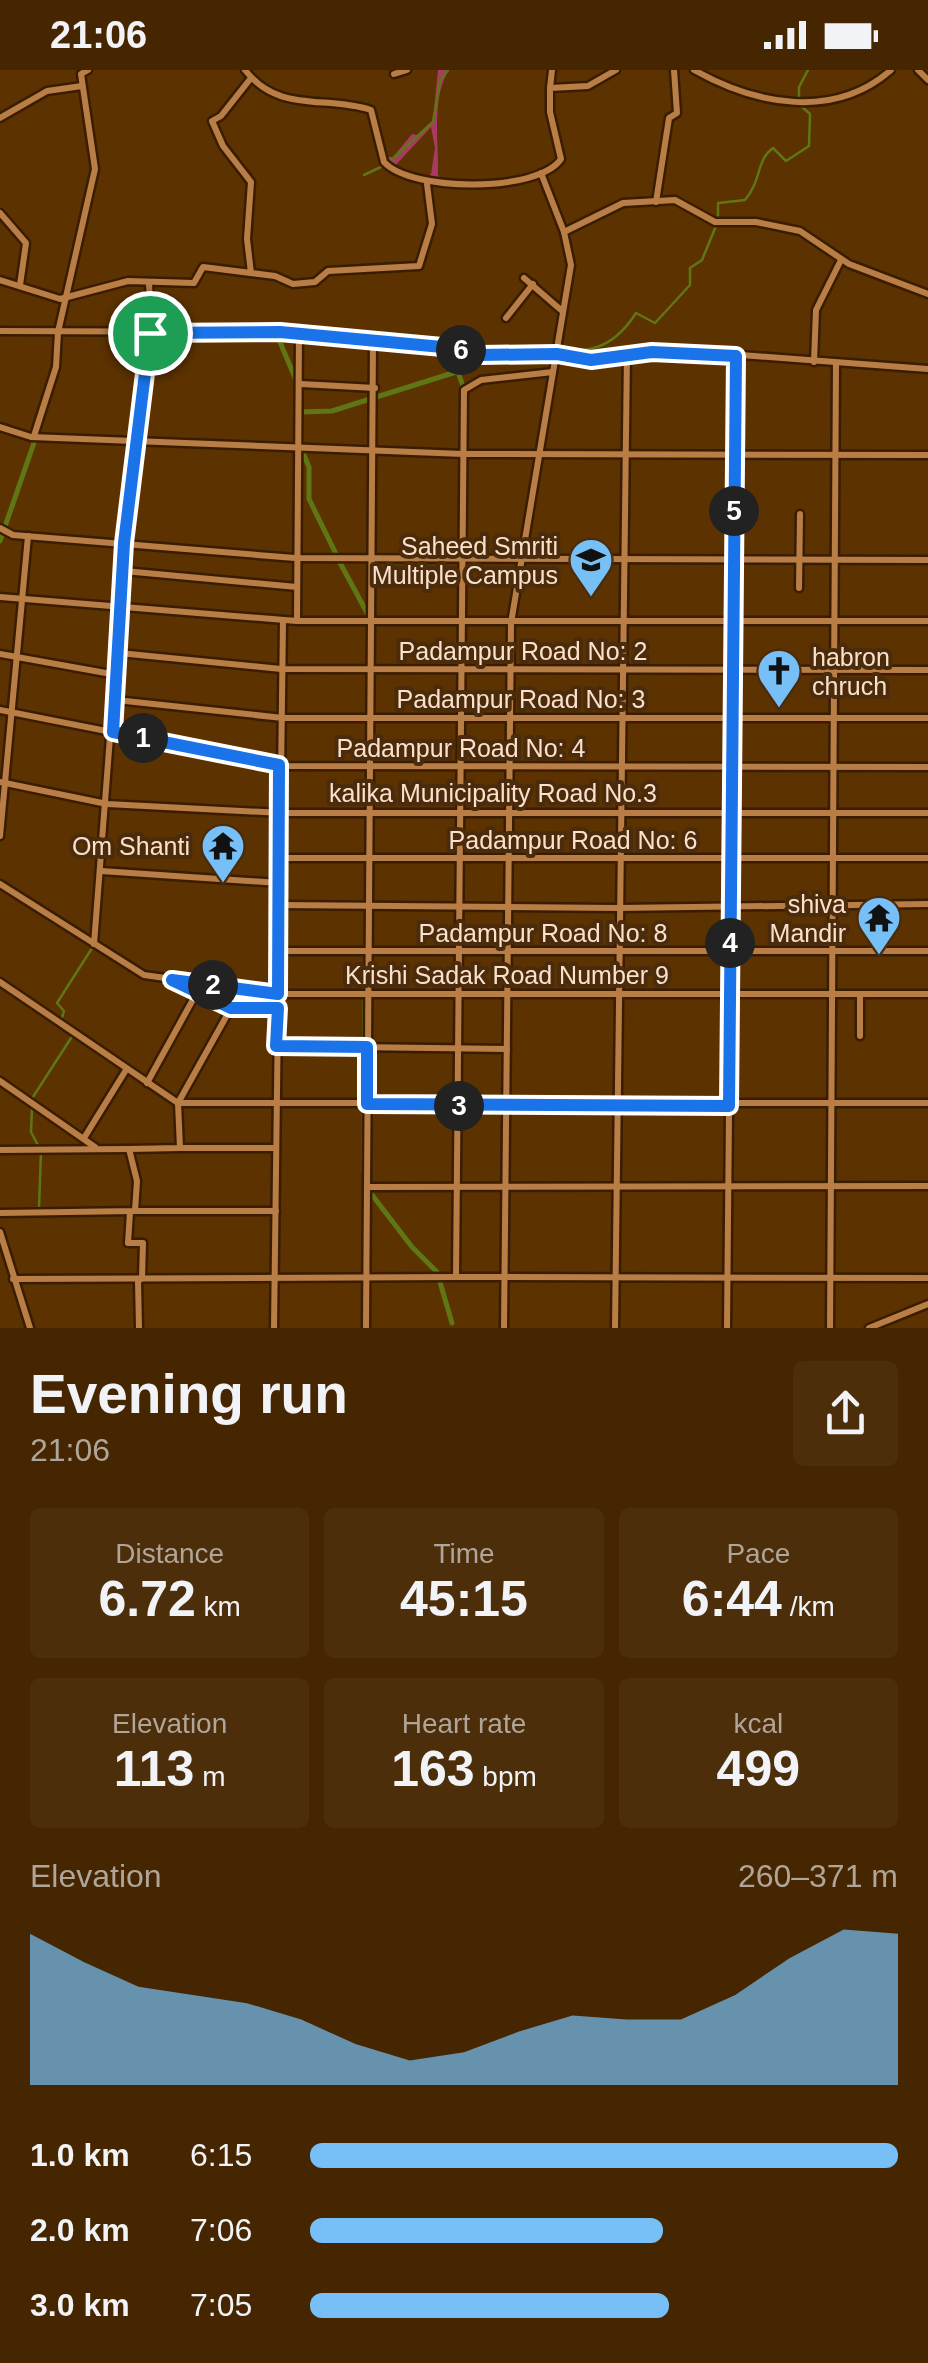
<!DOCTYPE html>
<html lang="en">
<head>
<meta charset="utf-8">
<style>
	:root { --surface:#452601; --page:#4c2e0b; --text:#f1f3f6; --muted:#b0a599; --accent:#76c0f7 }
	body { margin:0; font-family:Helvetica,sans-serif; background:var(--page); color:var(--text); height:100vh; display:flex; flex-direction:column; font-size:38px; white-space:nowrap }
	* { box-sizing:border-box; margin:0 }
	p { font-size:32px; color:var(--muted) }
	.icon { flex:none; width:55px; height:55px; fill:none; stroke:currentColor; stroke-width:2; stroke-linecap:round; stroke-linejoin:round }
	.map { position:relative; height:1258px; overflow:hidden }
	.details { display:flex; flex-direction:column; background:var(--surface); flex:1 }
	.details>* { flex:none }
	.pin { position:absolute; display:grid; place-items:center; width:85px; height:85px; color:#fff; margin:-42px; border:5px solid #fff; border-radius:50%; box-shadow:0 2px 10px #0007 }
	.km { position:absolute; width:50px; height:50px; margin:-25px; border-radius:50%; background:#222; color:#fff; font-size:28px; line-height:50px; text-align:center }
	.round { display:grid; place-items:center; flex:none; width:105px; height:105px; border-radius:10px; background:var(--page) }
	.summary { display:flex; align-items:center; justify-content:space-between; height:170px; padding:0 30px }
	h1 { font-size:55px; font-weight:800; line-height:75px }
	.stats { display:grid; grid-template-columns:repeat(3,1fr); gap:15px; height:170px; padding:10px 30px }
	.stats div { display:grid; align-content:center; border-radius:10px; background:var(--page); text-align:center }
	.stats b { font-size:50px; font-weight:800 }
	.stats small { font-size:28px; font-weight:400 }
	.stats p { font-size:28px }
	.chart { height:280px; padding:20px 30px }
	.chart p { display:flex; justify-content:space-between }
	.chart svg { width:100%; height:180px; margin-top:10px; fill:var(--accent); opacity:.7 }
	ul { padding:0 30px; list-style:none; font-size:32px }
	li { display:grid; grid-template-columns:160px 120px 1fr; align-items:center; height:75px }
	li i { height:25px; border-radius:12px; background:var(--accent) }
	.status { display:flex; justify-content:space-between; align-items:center; height:70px; padding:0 50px; background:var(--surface); direction:ltr }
	.status svg { height:28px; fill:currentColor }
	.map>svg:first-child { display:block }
	.green { fill:#a73b61 }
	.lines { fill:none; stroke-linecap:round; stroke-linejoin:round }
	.stream { stroke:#607614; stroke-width:2.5 }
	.canal { stroke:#607614; stroke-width:5 }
	.minor-casing { stroke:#3a1d00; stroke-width:11 }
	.minor { stroke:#b97d46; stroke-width:6 }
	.route-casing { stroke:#fff; stroke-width:20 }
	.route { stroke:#1a73e8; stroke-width:12 }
	.labels { text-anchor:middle; stroke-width:8; stroke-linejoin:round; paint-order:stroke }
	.poi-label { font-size:25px; fill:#fbe1cb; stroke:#4a2c0d; text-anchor:end }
	.street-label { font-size:25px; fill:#fbe1cb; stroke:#4a2c0d }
</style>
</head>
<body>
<div class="status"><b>21:06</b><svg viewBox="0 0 49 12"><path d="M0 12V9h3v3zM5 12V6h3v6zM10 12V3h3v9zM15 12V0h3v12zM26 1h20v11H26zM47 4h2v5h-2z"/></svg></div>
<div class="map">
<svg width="928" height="1258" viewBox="0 0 928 1258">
	<rect width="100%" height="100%" fill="#5c3201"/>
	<path class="green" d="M 438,0 L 449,0 C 431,27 439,74 438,105 L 443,112 L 422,109 L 431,104 L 435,78 L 431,57 L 393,98 L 384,87 L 393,87 L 412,64 L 417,65 L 433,50 Z"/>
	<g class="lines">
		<g class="stream">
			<polyline points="799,31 799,17 808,0"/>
			<polyline points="389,92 433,52 440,11 448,0"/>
			<polyline points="364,105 383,96"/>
			<path d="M 718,149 L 718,133 L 745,130 C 762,110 756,90 773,78 L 786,91 L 809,76 L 810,44 L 801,36"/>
			<path d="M 479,282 C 488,277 498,278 509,277 C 564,276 601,298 636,243 L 655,253 L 690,215 L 690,198 L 702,190 L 716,156"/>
			<polyline points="61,951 64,941 57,933 94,875"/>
			<polyline points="31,1030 73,965"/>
			<polyline points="32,1038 31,1062 41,1081 39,1138"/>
		</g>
		<g class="canal">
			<polyline points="103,264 167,265"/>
			<polyline points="280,265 277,265 296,310"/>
			<polyline points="371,273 473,287"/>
			<polyline points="464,319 458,302 476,287"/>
			<polyline points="300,342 332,341 456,302"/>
			<polyline points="300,376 309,397 309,429 338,488"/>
			<polyline points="0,471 36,367"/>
			<polyline points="339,491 371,550"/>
			<polyline points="364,1101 365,907"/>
			<polyline points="366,1117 412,1177 437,1202 452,1253"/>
		</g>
		<defs>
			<g id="minor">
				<path d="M 245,0 C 279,44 325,25 371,40 L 384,92 C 411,122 538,123 561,89 L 550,42 L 550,18 L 588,16 L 616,0"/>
				<path d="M 694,0 C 756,35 834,50 891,0"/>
				<polyline points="918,0 928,10"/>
				<polyline points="394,4 407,0"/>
				<polyline points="550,18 552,0"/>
				<polyline points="0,48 47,21 82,16"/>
				<polyline points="541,103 564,162"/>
				<polyline points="656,132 669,48 677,43 674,0"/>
				<polyline points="0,143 26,173 20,215"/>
				<polyline points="251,203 247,169 251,112 223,76 212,51 221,46 251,8"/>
				<polyline points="524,208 561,240"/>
				<polyline points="0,210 60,229 128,211 194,213 203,197 275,206 293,214 315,212 328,201 419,196 432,154 427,114"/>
				<polyline points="506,248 533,214"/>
				<polyline points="0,261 280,262 453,278 479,285 557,283 591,290 630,282 702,282 928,299"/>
				<polyline points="814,292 816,240 841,190"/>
				<polyline points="553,302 481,310 464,320 456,1207 928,1208"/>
				<polyline points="301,314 375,318"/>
				<polyline points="0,357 31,367 463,384 928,385"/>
				<polyline points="34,366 56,297 58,262 95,99 81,4 88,0"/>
				<polyline points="0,458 13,465 295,488 928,490"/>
				<polyline points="124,501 297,517"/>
				<polyline points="799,518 800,444"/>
				<polyline points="0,527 297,551 928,551"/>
				<polyline points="297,551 299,264"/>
				<polyline points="119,583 281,599 928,600"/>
				<polyline points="0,584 117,605"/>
				<polyline points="116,630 283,648 928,648"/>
				<polyline points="0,640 283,696 928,697"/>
				<polyline points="0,712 107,734 282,743 928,743"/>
				<polyline points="0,766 28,466"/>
				<polyline points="278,788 928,788"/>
				<polyline points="101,801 279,813"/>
				<polyline points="0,814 144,905 278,924 928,924"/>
				<polyline points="278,835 618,838 928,834"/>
				<polyline points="94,874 125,473 151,257 149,213"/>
				<polyline points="278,881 928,881"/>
				<polyline points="173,910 231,938 278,938"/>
				<polyline points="0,912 178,1033 928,1033"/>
				<polyline points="860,966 860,926"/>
				<polyline points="276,976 507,979"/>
				<polyline points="0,1011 95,1077"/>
				<polyline points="147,1013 196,924"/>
				<polyline points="84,1068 126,1000"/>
				<polyline points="180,1078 276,1078"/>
				<polyline points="0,1080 129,1079"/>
				<polyline points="367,1117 928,1116"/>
				<polyline points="135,1141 276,1141"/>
				<polyline points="130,1142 128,1173 143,1173 142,1208 138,1211 139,1258"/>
				<polyline points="0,1143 135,1141 137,1111 129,1079 180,1078 178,1033 231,938"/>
				<polyline points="0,1162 30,1258"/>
				<polyline points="13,1209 456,1207"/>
				<polyline points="274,1258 283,550"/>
				<polyline points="366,1258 373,271"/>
				<polyline points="504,1258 511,553 571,195 564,162 623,133 675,130 715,152 756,152 800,161 849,194 928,224"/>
				<polyline points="615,1258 627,283"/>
				<polyline points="727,1258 736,286"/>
				<polyline points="830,1258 836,294"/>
				<polyline points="869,1258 928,1234"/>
			</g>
		</defs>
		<use href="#minor" class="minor-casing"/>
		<use href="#minor" class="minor"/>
	</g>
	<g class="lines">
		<defs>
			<polygon id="route" points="280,262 453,278 479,285 557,284 591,290 652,282 736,286 729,1036 367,1034 367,977 276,976 278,938 231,938 172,910 278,924 279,695 113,662 124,473 150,263"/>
		</defs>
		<use href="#route" class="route-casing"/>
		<use href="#route" class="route"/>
	</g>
	<defs>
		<symbol id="university-pin" viewBox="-11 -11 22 30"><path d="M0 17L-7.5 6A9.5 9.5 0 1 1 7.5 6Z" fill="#76c0f7" stroke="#4a2c0d"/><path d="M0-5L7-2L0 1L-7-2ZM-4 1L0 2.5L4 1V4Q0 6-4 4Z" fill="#111"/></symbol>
		<symbol id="church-pin" viewBox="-11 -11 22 30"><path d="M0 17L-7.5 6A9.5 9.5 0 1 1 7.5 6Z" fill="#76c0f7" stroke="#4a2c0d"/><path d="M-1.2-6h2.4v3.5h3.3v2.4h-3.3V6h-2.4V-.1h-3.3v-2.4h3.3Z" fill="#111"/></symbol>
		<symbol id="temple-pin" viewBox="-11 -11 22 30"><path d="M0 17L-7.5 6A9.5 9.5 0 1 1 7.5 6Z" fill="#76c0f7" stroke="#4a2c0d"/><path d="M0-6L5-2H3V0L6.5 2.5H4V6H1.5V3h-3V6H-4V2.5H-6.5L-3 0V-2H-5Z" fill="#111"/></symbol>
	</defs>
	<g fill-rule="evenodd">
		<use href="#university-pin" x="566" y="465" width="50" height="68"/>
		<use href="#church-pin" x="754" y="576" width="50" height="68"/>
		<use href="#temple-pin" x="198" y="751" width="50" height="68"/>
		<use href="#temple-pin" x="854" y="823" width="50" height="68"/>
	</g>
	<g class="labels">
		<g class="poi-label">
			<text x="558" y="485">Saheed Smriti<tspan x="558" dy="29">Multiple Campus</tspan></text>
			<text x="812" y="596" text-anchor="start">habron<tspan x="812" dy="29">chruch</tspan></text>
			<text x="190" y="785">Om Shanti</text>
			<text x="846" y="843">shiva<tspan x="846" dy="29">Mandir</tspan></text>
		</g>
		<g class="street-label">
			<text x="523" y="590">Padampur Road No: 2</text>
			<text x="521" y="638">Padampur Road No: 3</text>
			<text x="461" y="687">Padampur Road No: 4</text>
			<text x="493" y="732">kalika Municipality Road No.3</text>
			<text x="573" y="779">Padampur Road No: 6</text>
			<text x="543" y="872">Padampur Road No: 8</text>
			<text x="507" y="914">Krishi Sadak Road Number 9</text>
		</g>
	</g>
</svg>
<div class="pin" style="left:150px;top:263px;background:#1e9e55"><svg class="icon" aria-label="arrive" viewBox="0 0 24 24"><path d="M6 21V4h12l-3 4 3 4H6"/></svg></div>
<b class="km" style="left:143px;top:668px">1</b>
<b class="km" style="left:213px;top:915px">2</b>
<b class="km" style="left:459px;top:1036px">3</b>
<b class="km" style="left:730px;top:873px">4</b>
<b class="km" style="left:734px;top:441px">5</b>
<b class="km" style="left:461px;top:280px">6</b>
</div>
<section class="details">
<div class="summary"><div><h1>Evening run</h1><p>21:06</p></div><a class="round"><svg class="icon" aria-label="share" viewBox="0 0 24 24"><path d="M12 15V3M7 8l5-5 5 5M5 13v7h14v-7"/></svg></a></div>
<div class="stats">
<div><p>Distance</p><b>6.72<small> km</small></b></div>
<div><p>Time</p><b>45:15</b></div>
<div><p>Pace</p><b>6:44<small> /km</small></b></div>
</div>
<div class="stats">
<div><p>Elevation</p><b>113<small> m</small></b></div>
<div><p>Heart rate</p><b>163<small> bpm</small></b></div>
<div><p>kcal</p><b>499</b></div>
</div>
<div class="chart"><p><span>Elevation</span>260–371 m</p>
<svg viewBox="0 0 160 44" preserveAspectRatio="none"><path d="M0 44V7L10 14L20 20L30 22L40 24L50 28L60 34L70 38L80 36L90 31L100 27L110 28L120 28L130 22L140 13L150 6L160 7V44z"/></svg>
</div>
<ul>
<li><b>1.0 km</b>6:15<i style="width:100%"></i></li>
<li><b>2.0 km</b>7:06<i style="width:60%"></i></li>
<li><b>3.0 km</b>7:05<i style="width:61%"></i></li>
</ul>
</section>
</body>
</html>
